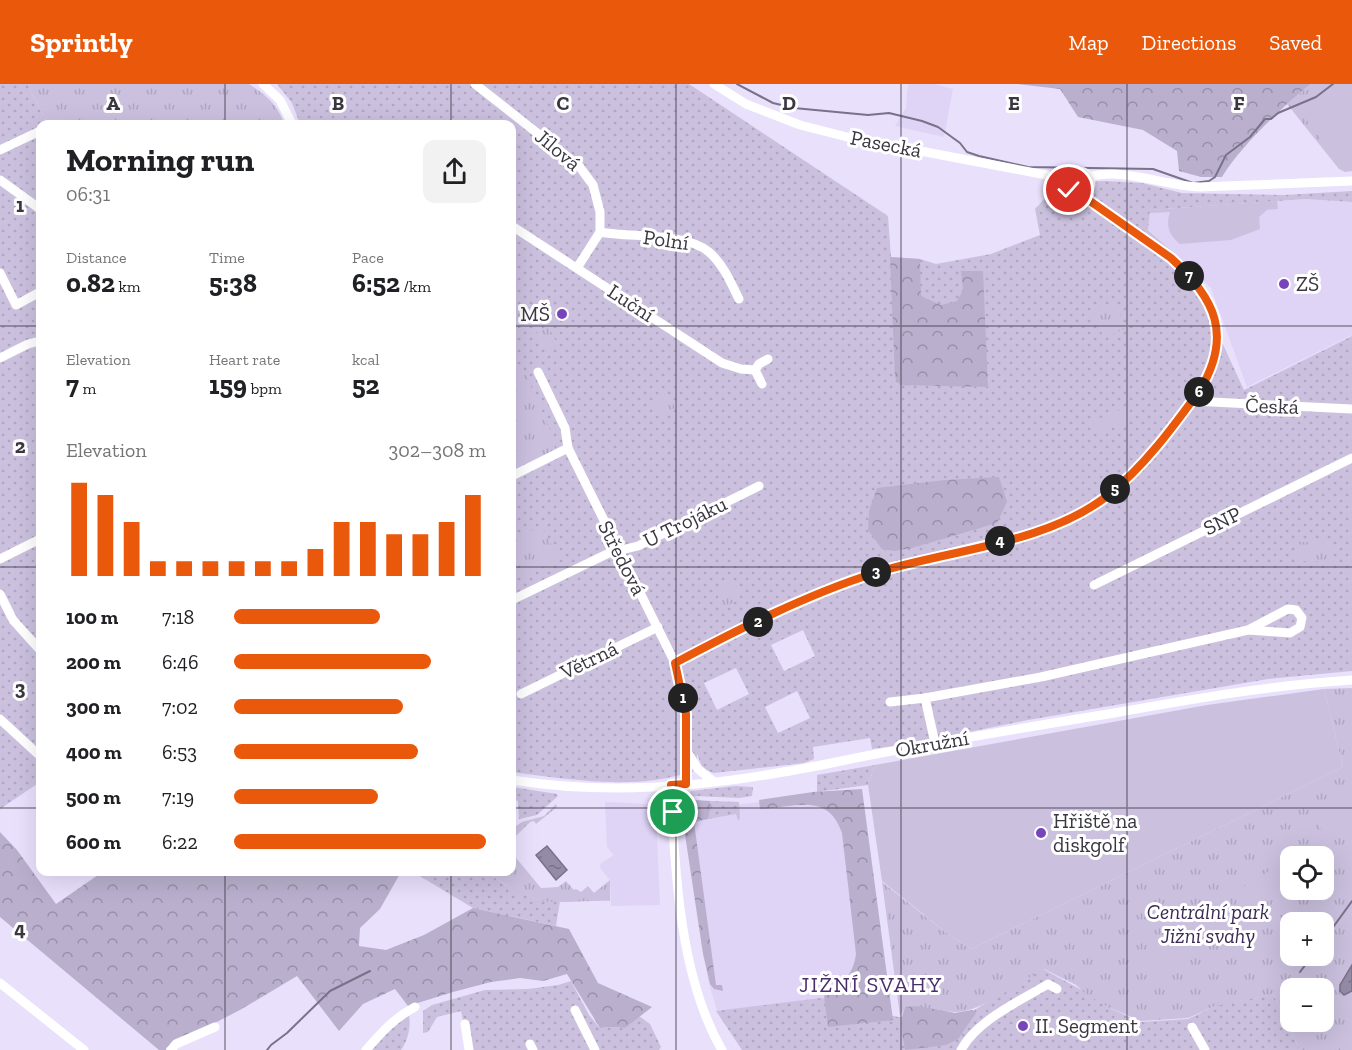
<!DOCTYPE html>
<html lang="en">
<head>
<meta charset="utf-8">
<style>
	:root { --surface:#fff; --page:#f2f2f2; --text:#202124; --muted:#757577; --accent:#ea580c }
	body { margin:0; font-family:"Zilla Slab",serif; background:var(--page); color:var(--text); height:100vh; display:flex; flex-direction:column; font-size:22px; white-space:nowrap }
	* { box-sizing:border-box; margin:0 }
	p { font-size:20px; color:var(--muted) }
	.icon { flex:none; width:33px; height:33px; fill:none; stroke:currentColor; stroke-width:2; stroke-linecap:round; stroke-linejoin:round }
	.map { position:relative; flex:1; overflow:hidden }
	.details { position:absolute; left:36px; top:36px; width:480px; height:756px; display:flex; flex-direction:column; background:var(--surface); border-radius:12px; box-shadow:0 6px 24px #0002 }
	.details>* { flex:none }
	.tools { position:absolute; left:1280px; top:762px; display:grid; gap:12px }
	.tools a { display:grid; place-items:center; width:54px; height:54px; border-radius:12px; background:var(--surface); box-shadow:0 6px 24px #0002; font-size:30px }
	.pin { position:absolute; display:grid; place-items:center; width:51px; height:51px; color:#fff; margin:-26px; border:3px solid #fff; border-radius:50%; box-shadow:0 2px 6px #0007 }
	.km { position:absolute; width:30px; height:30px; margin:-15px; border-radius:50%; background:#222; color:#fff; font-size:16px; line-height:30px; text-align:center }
	.round { display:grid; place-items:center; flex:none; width:63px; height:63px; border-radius:12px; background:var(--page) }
	.head { display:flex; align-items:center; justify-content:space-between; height:102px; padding:0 30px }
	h1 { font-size:33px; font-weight:700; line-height:45px }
	.metrics { display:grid; grid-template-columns:repeat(3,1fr); gap:9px; height:102px; padding:6px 30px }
	.metrics div { display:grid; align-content:center }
	.metrics b { font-size:26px; font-weight:700 }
	.metrics small { font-size:16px; font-weight:400 }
	.metrics p { font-size:16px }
	.chart { height:168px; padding:12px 30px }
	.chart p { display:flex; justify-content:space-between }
	.chart svg { width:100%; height:108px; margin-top:6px; stroke:var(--accent); stroke-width:6 }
	ul { padding:0 30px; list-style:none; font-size:20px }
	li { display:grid; grid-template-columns:96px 72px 1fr; align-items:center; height:45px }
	li i { height:15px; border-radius:8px; background:var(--accent) }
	header { display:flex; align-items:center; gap:36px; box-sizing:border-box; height:84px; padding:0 30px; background:var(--accent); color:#fff }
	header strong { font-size:28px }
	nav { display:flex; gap:33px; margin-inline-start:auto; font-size:21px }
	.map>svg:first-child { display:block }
	.built { fill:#dfd3f6 }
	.grass { fill:url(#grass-dots); fill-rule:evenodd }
	.forest { fill:url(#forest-crowns) }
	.park { fill:url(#park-tufts); fill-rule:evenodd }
	.pitch { fill:#cbc1df }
	.water { fill:url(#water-ripples); stroke:#797288; stroke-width:1.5 }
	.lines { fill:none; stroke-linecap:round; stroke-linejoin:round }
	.stream { stroke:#797288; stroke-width:2 }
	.minor { stroke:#fff; stroke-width:9 }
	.route-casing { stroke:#fff; stroke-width:12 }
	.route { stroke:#ea580c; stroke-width:8 }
	.grid { fill:none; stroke:#3a3741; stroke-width:1.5; stroke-opacity:0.55 }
	.poi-dot { fill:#7844bb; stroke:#fff; stroke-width:2 }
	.labels { text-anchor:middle; stroke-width:6; stroke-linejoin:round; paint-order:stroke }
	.street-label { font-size:21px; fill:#3a3741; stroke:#fff }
	.poi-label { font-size:21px; fill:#3a3741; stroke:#fff; text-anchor:start }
	.park-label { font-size:21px; font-style:italic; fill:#3a2a53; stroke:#fff }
	.neighbourhood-label { font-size:22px; letter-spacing:1.5px; fill:#472f6a; stroke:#fff }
	.grid-label { font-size:20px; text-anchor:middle; font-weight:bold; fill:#3a3741; stroke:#fff; stroke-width:6; stroke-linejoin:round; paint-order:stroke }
</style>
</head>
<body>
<header>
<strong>Sprintly</strong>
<nav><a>Map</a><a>Directions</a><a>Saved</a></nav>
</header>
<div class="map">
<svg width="1352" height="966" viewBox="0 0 1352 966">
	<defs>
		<pattern id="grass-dots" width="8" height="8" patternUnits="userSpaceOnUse" patternTransform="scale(1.5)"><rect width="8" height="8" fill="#cbc1df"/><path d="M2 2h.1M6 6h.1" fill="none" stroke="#afa6c1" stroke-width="1.8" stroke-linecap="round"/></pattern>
		<pattern id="forest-crowns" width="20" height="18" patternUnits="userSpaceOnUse" patternTransform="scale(1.5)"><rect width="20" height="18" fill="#bab0ce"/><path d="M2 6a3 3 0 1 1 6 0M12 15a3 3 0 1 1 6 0" fill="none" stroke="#9890a9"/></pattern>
		<pattern id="park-tufts" width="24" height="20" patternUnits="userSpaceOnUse" patternTransform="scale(1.5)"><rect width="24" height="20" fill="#cbc1df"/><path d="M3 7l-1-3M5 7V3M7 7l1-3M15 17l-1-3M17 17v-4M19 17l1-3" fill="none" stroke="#afa6c1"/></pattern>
		<pattern id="water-ripples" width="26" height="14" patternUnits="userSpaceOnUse" patternTransform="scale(1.5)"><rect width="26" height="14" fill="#948ba7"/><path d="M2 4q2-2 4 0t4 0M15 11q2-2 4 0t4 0" fill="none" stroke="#7a728a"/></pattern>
	</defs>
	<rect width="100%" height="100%" fill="#e9e0fc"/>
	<g class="built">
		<polygon points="908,0 934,0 953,5 944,53 895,42 906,24"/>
		<polygon points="1306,115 1352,118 1352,251 1247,303 1211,204 1148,145 1150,126"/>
		<polygon points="845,708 873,926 717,927 708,896 689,733 707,724"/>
		<polygon points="605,718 646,720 656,729 660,821 611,822 610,796 600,784 600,780 614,771 607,763"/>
	</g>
	<g class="grass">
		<polygon points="0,0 30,0 29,4 46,36 52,40 40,40 40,698 0,725"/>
		<path d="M 277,0 L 689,0 L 888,132 L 891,173 L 920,175 L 936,180 L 991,170 L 1040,151 L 1035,125 L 1056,103 L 1170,173 L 1208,228 L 1244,306 L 1352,252 L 1352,587 L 1268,595 L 1028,636 L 915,659 L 872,665 L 870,654 L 813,663 L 814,675 L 804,679 L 714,689 L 703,685 L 697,670 L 696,687 C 683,690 669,694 655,696 C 608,702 558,694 512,688 L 512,40 L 300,40 L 292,19 ZM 803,546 L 815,572 L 784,587 L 771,561 ZM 736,584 L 749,610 L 717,626 L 704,599 ZM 797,607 L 810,634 L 778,649 L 765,623 Z"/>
		<polygon points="1106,97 1142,99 1182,109 1284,111 1352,107 1352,118 1306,115 1150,126 1148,146 1174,169 1069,98"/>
		<polygon points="875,681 868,701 817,708 817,691"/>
		<polygon points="735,702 753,703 752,712 739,714 695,712 688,715 682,723 683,716 691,707"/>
		<polygon points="512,703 557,710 558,712 537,731 519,735 518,717 512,715"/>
		<polygon points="710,717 739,718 740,734 738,737 736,730 708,735 711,722"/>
		<polygon points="413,788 486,788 506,801 535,815 560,817 556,842 473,824"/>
		<polygon points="1043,885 1089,910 1112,925 1140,938 1188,935 1217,921 1273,910 1300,966 742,966 716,927 821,914 898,933 971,928"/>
		<polygon points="571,897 589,931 600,944 612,943 625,944 639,932 650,940 661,963 659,966 469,966 461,927 437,933 428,948 423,949 423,927 432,921 485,906 528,905 558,901"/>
		<path d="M 409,931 C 411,943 408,956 401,966 L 372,966 L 391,944 Z"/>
	</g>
	<g class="forest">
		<path d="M 1017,0 L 1311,0 C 1283,22 1240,63 1222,93 L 1201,93 L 1179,87 L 1177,67 L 1143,46 L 1078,33 L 1060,5 Z"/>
		<polygon points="890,173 920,175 921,212 941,221 957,217 963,206 961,187 983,187 988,303 900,301 895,293"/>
		<polygon points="999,393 1007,418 997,439 912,464 894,467 882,465 868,446 869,427 877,404 945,396"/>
		<path d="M 862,705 L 893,936 L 828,943 L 824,912 C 842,902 853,891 856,870 L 842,749 C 828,707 793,724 760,725 L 759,716 L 813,708 Z"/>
		<polygon points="696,716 710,717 711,722 708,735 694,738 716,901 722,901 723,907 714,905 710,900 703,870 684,744 687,725 692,717"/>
		<polygon points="0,748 17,766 56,820 98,791 107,788 401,788 380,825 360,844 359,862 386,866 424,851 473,824 569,845 598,899 652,923 625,944 612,943 600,944 567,890 543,897 520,894 491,898 453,908 408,922 395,905 363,920 339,947 297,892 240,926 166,964 166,966 159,966 0,833"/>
		<path d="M 917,921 L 955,929 L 972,926 L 976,929 L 958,955 L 946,961 L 905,966 C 903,952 898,935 906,922 Z"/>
	</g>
	<g class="park">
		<path d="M 30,0 L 249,0 C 266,11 278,21 284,40 L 52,40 L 46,36 L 29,4 Z"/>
		<polygon points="1311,0 1352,0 1352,87 1345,88 1339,85 1287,20"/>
		<polygon points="1114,218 1126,244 1104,254 1092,228"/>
		<polygon points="548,242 557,259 545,266 536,249"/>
		<path d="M 512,280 L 522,282 L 554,355 L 555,365 C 544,378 528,381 512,381 Z"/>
		<polygon points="669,311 675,324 657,332 651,319"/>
		<polygon points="541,441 559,475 525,492 512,467 512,456"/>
		<polygon points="1296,458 1332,458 1332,478 1296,477"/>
		<polygon points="733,497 741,515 724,523 715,506"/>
		<path d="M 1352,604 L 1352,966 L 1300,966 L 1273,910 L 1215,922 L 1188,934 L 1141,937 L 1108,923 L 1086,910 L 1076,901 L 1044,885 C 1022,897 980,928 957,928 C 939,928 923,920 906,923 L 900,932 L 882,798 L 948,850 L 971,865 L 1343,683 L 1324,605 ZM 1290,772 L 1323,772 L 1323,806 L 1290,806 ZM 1290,838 L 1323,838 L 1323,872 L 1290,872 ZM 1290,904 L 1323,904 L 1323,938 L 1290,938 Z"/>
		<polygon points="556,720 557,723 536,740 534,737 530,738 516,752 512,751 512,745 522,738 544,732"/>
		<path d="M 512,769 L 541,804 L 558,803 L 566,797 L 574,806 L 576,805 L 581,808 L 588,802 L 594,809 L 610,796 L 610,817 C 586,816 558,821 535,815 C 518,810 501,797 486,788 L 512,788 Z"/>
	</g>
	<g class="pitch">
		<polygon points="1321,0 1352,0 1352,76 1342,84 1295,20"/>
		<path d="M 1277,117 L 1278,125 L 1267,126 L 1259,133 L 1260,145 L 1231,156 L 1180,160 C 1170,152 1165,142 1170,128 L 1150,129 L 1150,126 Z"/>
		<polygon points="1127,323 1131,335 1098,349 1093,337"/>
		<polygon points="1324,605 1343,683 971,865 948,850 882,797 868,701 875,681 1207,621"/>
		<polygon points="669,614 678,635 670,640 660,618"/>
		<polygon points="1345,713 1352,724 1352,731 1323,748 1313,731"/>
		<polygon points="1282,779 1290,793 1290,804 1251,828 1238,806"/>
		<polygon points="1181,847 1195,871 1152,896 1138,873"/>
	</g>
	<g class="water">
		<polygon points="547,762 567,786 556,796 536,771"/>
		<polygon points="1352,881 1352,907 1344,911 1340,907 1340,901"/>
	</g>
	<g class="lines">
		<g class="stream">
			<polyline points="737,0 773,19 794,24 868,31 889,29 922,37 938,43 960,59 967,68 979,72 1028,83 1153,85 1193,99 1209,97 1215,93 1226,71 1250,53 1265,35 1271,35 1278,29 1316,13 1333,0"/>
			<polyline points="1323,857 1352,817"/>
			<polyline points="1300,888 1312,872"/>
			<polyline points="267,966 271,961 287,949 330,907 370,887"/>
		</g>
		<g class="minor">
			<polyline points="263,0 280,16 292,40"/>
			<polyline points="475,0 579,82 593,101 600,128 600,148 577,184"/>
			<polyline points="714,0 746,20 800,41 847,53 1067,95"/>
			<polyline points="0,66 40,47"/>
			<circle cx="1079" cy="99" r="12"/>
			<path d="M 1089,93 C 1124,83 1164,102 1200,103 L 1352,97"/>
			<polyline points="0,96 40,125"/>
			<polyline points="512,142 722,279 741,285 755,286"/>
			<path d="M 600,148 C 631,154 685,148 709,168 C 723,180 731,199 739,215"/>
			<polyline points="0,189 16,221 40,208"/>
			<polyline points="0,274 28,260 40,257"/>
			<polyline points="755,286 759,280 768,275"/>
			<polyline points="755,286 762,300"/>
			<polyline points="538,288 565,344 568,364 675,579 686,630 686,700"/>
			<polyline points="1192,317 1352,325"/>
			<polyline points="512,392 568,364"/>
			<polyline points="0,475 40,455"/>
			<polyline points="1094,501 1352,374"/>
			<polyline points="0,510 13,536 40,566"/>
			<polyline points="512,516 609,469 638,462 759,402"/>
			<path d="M 675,579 C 703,564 732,551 761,537 C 790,522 820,507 852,496 C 892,482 933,473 974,463 C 1020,453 1066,442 1105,414 C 1138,390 1162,355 1187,324 C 1210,295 1229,256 1210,220 C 1186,175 1130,146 1090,117 L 1084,110"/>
			<polyline points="521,610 658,543"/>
			<polyline points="890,618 925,614"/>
			<polyline points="0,635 40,672"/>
			<polyline points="935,659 925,614 1041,593 1248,546 1288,525 1296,526 1302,534 1300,543 1290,549 1248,546"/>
			<polyline points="688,669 697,684 714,698"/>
			<path d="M 512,696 C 600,710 695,704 783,688 C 814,683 845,676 876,670 C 955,655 1035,642 1114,629 C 1193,615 1272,601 1352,596"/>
			<path d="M 671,701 C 675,786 679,892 722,966"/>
			<polyline points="0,899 84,966"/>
			<polyline points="575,926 595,966"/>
			<polyline points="465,940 469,966"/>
			<polyline points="1192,943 1205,966"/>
			<polyline points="530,960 533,966"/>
			<polyline points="171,966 176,960 215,943"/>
			<path d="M 366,966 C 381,949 394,934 415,923"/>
			<path d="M 961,966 C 977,936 1020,917 1048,900 L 1057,905"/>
		</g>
	</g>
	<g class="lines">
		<defs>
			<path id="route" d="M 673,728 L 671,701 L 686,700 L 686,630 L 675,579 C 737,546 808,510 875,489 C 948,466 1046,460 1107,412 C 1144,383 1173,343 1200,306 C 1233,251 1215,214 1171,174 L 1090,117 L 1084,110 L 1076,111 L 1069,106"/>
		</defs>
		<use href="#route" class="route-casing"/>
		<use href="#route" class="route"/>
	</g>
	<path class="grid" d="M 225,0 L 225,40M 451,0 L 451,40M 676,0 L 676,966M 901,0 L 901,966M 1127,0 L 1127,966M 0,242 L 40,242M 512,242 L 1352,242M 0,483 L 40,483M 512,483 L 1352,483M 0,724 L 40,724M 512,724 L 1352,724M 225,788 L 225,966M 451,788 L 451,966"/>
	<g class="poi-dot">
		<circle cx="1284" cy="200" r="6"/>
		<circle cx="562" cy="230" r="6"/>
		<circle cx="1041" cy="749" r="6"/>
		<circle cx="1023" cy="942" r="6"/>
	</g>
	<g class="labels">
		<g class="street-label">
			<text transform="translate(886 60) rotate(11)" y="7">Pasecká</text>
			<text transform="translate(558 66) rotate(40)" y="7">Jílová</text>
			<text transform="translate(666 156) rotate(8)" y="7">Polní</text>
			<text transform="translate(631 219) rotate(33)" y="7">Luční</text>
			<text transform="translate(1272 322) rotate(2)" y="7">Česká</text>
			<text transform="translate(1222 437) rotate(-26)" y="7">SNP</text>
			<text transform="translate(685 438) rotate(-26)" y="7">U Trojáku</text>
			<text transform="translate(622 474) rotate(63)" y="7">Středová</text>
			<text transform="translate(589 576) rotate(-26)" y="7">Větrná</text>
			<text transform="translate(932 660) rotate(-10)" y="7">Okružní</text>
		</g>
		<g class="poi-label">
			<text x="1296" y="207">ZŠ</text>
			<text x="550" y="237" text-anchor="end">MŠ</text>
			<text x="1053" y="744">Hřiště na<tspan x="1053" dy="24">diskgolf</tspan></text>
			<text x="1035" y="949">II. Segment</text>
		</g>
		<g class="park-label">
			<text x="1208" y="835">Centrální park<tspan x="1208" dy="24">Jižní svahy</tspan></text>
		</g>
		<g class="neighbourhood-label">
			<text x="871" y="908">JIŽNÍ SVAHY</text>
		</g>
	</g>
	<g class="grid-label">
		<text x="113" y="26">A</text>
		<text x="338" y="26">B</text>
		<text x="563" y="26">C</text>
		<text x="789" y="26">D</text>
		<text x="1014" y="26">E</text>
		<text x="1239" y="26">F</text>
		<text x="20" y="128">1</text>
		<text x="20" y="369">2</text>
		<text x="20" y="611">3</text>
		<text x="20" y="852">4</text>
	</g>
</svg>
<div class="tools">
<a><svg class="icon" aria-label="locate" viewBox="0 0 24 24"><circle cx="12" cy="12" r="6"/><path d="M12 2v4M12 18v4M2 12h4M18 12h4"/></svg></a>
<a>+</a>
<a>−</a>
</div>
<div class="pin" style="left:673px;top:728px;background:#1e9e55"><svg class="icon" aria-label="arrive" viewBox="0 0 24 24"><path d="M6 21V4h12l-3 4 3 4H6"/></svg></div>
<div class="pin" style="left:1069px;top:106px;background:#d93025"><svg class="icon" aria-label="check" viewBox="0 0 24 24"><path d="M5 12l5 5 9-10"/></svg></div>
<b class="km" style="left:683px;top:614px">1</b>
<b class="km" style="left:758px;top:538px">2</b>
<b class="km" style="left:876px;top:488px">3</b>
<b class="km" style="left:1000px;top:457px">4</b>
<b class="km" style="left:1115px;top:405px">5</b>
<b class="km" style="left:1199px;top:308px">6</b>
<b class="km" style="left:1189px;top:192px">7</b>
<section class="details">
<div class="head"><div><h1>Morning run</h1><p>06:31</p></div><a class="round"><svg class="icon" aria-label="share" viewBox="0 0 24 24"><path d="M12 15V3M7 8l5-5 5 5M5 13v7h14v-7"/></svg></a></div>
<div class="metrics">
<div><p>Distance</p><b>0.82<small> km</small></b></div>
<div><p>Time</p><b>5:38</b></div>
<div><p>Pace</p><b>6:52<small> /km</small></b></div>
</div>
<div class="metrics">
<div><p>Elevation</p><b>7<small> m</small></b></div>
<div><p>Heart rate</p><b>159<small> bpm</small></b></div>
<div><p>kcal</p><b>52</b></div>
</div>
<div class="chart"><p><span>Elevation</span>302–308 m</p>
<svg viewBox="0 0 160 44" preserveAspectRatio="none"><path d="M5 44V6M15 44V11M25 44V22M35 44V38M45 44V38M55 44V38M65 44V38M75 44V38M85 44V38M95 44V33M105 44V22M115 44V22M125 44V27M135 44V27M145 44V22M155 44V11"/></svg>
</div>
<ul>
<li><b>100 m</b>7:18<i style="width:58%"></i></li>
<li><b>200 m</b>6:46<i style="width:78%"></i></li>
<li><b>300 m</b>7:02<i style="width:67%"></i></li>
<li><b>400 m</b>6:53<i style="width:73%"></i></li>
<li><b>500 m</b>7:19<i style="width:57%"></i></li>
<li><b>600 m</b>6:22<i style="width:100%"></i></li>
</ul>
</section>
</div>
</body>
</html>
